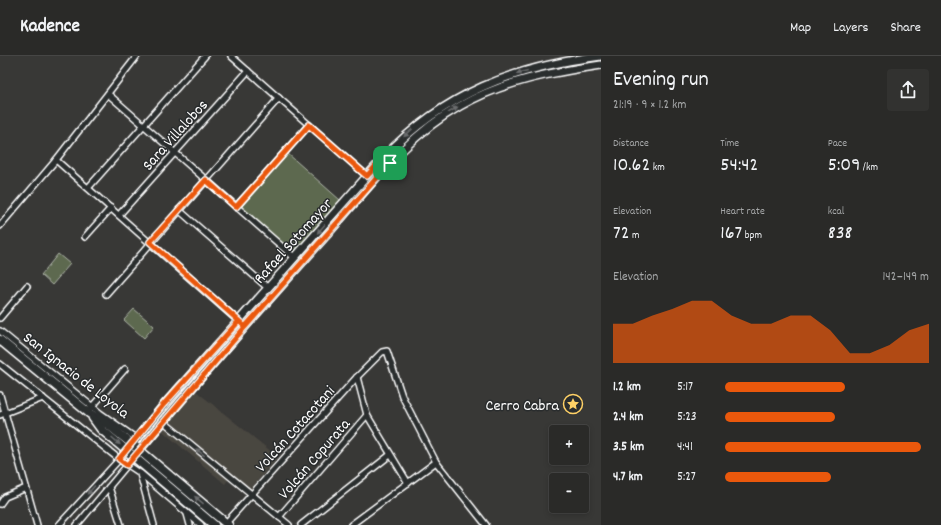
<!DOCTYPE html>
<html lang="en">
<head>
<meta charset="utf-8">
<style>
	:root { --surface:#2a2a28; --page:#323230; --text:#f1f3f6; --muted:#a5a7a8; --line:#464645; --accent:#ea580c }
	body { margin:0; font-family:Dekko,sans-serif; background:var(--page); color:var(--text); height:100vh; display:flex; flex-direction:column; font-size:15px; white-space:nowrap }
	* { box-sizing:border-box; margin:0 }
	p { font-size:13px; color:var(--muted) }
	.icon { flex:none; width:22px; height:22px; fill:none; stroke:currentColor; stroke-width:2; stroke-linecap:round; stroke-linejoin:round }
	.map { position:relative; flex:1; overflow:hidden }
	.drawer { display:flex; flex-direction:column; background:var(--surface); width:340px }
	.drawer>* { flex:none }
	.fabs { position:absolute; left:549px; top:369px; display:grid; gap:8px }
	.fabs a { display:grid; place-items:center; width:40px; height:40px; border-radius:4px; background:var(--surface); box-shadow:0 2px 6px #0003,0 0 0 1px var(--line); font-size:20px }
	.pin { position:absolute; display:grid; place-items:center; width:34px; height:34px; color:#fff; margin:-17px; border-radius:8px; box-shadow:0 2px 6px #0006 }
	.round { display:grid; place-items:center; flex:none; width:42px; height:42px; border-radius:4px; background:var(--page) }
	.headline { display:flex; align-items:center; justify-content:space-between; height:68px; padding:0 12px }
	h1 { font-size:22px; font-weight:600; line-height:30px }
	.figures { display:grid; grid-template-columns:repeat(3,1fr); gap:6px; height:68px; padding:4px 12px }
	.figures div { display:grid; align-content:center }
	.figures b { font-size:20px; font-weight:600 }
	.figures small { font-size:11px; font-weight:400 }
	.figures p { font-size:11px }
	.chart { height:112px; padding:8px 12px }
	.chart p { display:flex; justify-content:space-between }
	.chart svg { width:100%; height:72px; margin-top:4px; fill:var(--accent); opacity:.7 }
	ul { padding:0 12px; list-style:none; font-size:13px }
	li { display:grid; grid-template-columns:64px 48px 1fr; align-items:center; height:30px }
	li i { height:10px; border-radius:5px; background:var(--accent) }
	header { display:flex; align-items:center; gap:24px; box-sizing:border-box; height:56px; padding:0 20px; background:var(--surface); border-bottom:1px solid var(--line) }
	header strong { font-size:19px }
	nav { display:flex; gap:22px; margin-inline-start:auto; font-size:14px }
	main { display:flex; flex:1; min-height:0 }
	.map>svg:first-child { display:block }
	.built { fill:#494640 }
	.green { fill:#5d6950; stroke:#aeb4a8 }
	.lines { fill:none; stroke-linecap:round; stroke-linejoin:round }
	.minor-casing { stroke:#fff; stroke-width:8 }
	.secondary-casing { stroke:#fff; stroke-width:10 }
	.primary-casing { stroke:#fff; stroke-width:11 }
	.minor { stroke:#2a2d2e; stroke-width:5 }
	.secondary { stroke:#2a2d2e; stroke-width:7 }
	.primary { stroke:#2a2d2e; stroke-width:8 }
	.oneway { fill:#6a6c6d }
	.route-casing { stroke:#fff; stroke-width:8 }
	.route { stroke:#ea580c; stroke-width:5 }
	.labels { text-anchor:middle; stroke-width:3; stroke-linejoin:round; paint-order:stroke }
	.street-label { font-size:16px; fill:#fff; stroke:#2a2d2e }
	.poi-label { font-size:16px; fill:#fff; stroke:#2a2d2e; text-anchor:end }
</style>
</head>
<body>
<header>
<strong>Kadence</strong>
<nav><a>Map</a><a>Layers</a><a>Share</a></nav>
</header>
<main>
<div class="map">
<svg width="601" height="469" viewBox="0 0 601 469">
	<rect width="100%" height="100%" fill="#383836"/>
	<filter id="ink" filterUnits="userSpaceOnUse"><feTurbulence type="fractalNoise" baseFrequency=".025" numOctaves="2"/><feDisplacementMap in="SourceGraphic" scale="8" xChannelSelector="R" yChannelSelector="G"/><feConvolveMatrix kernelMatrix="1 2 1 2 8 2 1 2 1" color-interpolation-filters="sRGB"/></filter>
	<g filter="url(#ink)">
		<polygon class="built" points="196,335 278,401 248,436 231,420 225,428 160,373"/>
		<g class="green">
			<polygon points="287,97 340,144 293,197 240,150"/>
			<polygon points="58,198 70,208 52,229 41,219"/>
			<polygon points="134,253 154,270 144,282 124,264"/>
		</g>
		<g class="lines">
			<defs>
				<g id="minor">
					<polyline points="231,0 367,120"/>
					<polyline points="108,38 295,202"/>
					<polyline points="56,104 245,271"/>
					<polyline points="88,132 205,0"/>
					<polyline points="236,151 309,69"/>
					<polyline points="179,154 268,232"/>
					<polyline points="119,159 248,15"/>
					<polyline points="0,170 56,104 137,0"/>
					<polyline points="85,181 111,152"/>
					<polyline points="106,238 279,42"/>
					<polyline points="0,262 27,230"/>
					<polyline points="0,275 100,357 137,383"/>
					<polyline points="0,308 119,403 140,417 201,469"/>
					<polyline points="357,321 367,359 408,427"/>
					<polyline points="0,339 37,469"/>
					<polyline points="91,352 125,313"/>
					<polyline points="0,359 43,342"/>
					<polyline points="164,366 289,469"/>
					<polyline points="140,418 154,469"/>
					<polyline points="109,431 121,469"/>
					<polyline points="0,448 5,441 26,432"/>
					<polyline points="187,458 190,469"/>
					<polyline points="279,461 367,359"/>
					<polyline points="226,467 357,321 382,296 387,295 402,340 436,406 486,469"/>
					<polyline points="59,469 127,395"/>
					<polyline points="77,469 134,401"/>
					<polyline points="301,469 390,399"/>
					<polyline points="351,469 436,406"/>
				</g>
				<g id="secondary">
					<path d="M 129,392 L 164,349 L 384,101 C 445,37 514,11 601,0"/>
					<path d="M 136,398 C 197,325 260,253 324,182 C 366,135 404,81 460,50 C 503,25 553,16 601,9"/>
				</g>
				<g id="primary">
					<polyline points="0,284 89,357 107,368 132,388 228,469"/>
					<polyline points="93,362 101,373 127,395 214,469"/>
				</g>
			</defs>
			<use href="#minor" class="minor-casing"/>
			<use href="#secondary" class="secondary-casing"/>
			<use href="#primary" class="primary-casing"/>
			<use href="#minor" class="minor"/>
			<use href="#secondary" class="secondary"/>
			<use href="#primary" class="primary"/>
		</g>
		<defs><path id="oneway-solid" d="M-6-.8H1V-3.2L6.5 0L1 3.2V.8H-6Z"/></defs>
		<g class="oneway">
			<use href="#oneway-solid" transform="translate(522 16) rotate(165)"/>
			<use href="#oneway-solid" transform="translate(453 54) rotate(-32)"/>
			<use href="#oneway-solid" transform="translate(408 77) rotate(138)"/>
			<use href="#oneway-solid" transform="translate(321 173) rotate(131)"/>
			<use href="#oneway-solid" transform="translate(116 385) rotate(42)"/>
			<use href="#oneway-solid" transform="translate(200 396) rotate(-141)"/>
			<use href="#oneway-solid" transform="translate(91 434) rotate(132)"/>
			<use href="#oneway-solid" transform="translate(199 444) rotate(-140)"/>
		</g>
	</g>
	<g class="lines" filter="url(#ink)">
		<defs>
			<polyline id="route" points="390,107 384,101 367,120 309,69 236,151 206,124 150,186 239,265 245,271 127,409 119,403 164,348 239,265 245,271 390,107"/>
		</defs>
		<use href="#route" class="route-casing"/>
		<use href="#route" class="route"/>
	</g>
	<defs>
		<symbol id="sight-ring" viewBox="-11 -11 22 22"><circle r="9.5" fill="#2a2d2e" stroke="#ffd166" stroke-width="1.5"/><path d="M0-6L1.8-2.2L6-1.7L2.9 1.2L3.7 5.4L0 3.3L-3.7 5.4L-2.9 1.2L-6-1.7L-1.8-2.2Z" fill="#ffd166"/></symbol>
	</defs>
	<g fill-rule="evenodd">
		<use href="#sight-ring" x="562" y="337" width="22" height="22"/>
	</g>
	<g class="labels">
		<g class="street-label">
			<text transform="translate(174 78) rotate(-48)" y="6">Sara Villalobos</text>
			<text transform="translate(292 184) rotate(-48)" y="6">Rafael Sotomayor</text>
			<text transform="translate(77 318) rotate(38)" y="6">San Ignacio de Loyola</text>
			<text transform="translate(294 372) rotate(-48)" y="6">Volcán Cotacotani</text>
			<text transform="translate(313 402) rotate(-49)" y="6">Volcán Copurata</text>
		</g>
		<g class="poi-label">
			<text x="559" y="354">Cerro Cabra</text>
		</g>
	</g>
</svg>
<div class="fabs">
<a>+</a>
<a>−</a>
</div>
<div class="pin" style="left:390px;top:107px;background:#1e9e55"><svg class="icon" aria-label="arrive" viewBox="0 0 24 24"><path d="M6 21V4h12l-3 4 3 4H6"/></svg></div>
</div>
<section class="drawer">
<div class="headline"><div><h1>Evening run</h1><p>21:19 · 9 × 1.2 km</p></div><a class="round"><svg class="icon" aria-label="share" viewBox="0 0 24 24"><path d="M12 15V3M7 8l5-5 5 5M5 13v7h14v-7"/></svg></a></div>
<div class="figures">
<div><p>Distance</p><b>10.62<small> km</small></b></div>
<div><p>Time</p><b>54:42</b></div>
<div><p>Pace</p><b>5:09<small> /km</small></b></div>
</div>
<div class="figures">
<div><p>Elevation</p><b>72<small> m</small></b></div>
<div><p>Heart rate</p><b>167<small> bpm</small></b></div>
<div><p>kcal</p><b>838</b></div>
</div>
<div class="chart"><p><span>Elevation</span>142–149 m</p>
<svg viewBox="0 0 160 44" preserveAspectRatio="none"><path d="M0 44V20L10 20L20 15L30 11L40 6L50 6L60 15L70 20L80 20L90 15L100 15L110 24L120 38L130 38L140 33L150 24L160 20V44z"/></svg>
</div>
<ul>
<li><b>1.2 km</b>5:17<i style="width:59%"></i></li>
<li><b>2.4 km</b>5:23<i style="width:54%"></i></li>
<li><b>3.5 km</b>4:41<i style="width:96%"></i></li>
<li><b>4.7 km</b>5:27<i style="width:52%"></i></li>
</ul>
</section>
</main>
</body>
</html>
